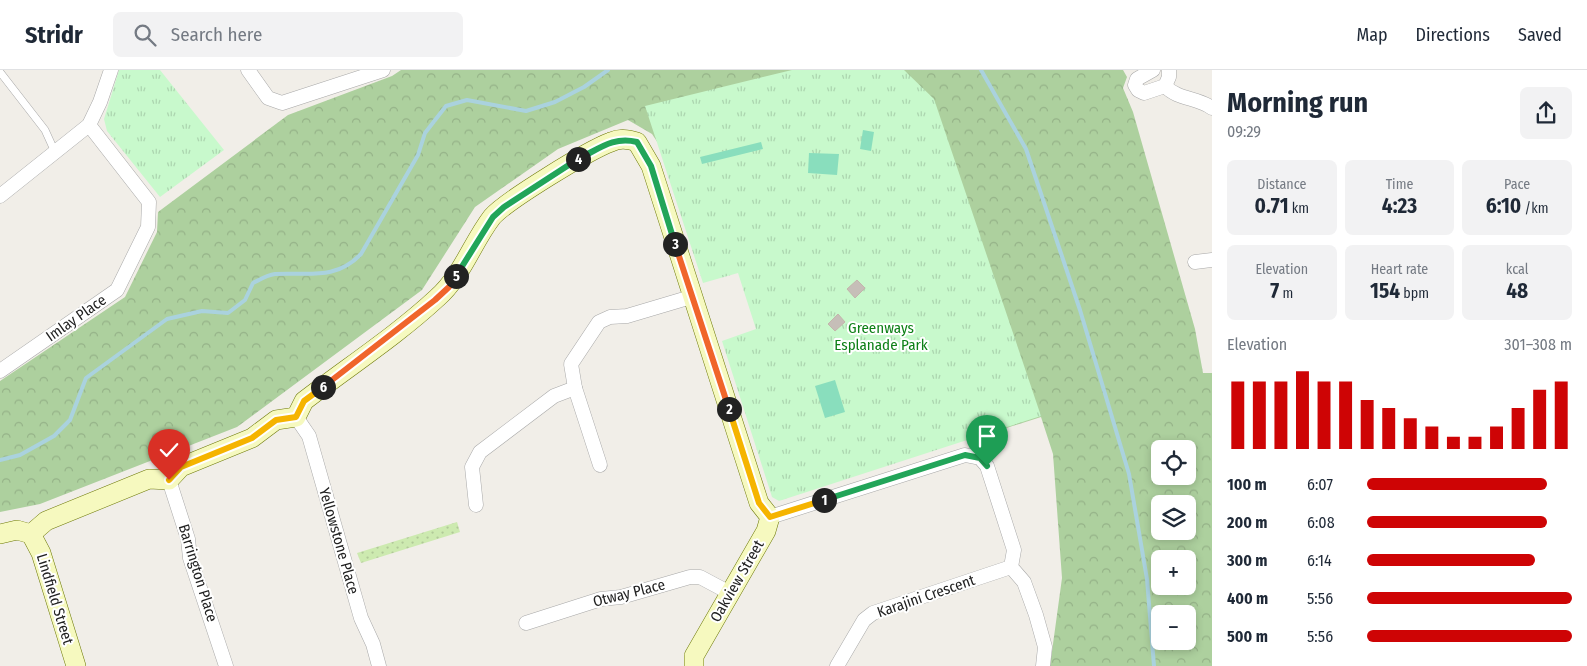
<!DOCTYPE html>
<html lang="en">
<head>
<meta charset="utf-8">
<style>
	:root { --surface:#fff; --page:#f2f2f3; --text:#1f2937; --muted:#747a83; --line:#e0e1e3; --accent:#ce0405 }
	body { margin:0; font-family:"Fira Sans Condensed",sans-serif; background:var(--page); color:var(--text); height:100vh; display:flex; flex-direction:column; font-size:19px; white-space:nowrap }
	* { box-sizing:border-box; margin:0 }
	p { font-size:16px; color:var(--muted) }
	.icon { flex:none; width:28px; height:28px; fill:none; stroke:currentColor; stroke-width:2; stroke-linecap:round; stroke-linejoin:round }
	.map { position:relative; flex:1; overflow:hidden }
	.panel { display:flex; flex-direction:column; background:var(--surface); width:375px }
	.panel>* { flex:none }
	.fabs { position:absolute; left:1151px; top:370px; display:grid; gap:10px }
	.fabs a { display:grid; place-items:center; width:45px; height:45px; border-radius:8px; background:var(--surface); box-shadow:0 2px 8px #0003; font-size:25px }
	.pin { position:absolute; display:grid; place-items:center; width:42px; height:42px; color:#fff; margin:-51px -21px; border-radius:50% 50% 50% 0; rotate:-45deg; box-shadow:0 0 5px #0007 }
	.pin .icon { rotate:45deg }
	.km { position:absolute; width:25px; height:25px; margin:-12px; border-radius:50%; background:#222; color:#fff; font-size:14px; line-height:25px; text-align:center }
	.round { display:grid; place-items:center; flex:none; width:52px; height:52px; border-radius:8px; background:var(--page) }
	.overview { display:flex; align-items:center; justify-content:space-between; height:85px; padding:0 15px }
	h1 { font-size:28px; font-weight:700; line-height:38px }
	.figures { display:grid; grid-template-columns:repeat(3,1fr); gap:8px; height:85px; padding:5px 15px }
	.figures div { display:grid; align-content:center; border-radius:8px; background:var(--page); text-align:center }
	.figures b { font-size:21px; font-weight:700 }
	.figures small { font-size:14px; font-weight:400 }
	.figures p { font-size:14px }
	.chart { height:140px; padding:10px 15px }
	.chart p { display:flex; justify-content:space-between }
	.chart svg { width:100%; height:90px; margin-top:5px; stroke:var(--accent); stroke-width:6 }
	ul { padding:0 15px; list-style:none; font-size:16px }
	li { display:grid; grid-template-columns:80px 60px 1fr; align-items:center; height:38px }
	li i { height:12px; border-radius:6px; background:var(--accent) }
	header { display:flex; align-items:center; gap:30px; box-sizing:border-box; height:70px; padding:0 25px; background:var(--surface); border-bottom:1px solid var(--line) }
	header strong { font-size:24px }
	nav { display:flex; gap:28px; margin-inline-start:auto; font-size:18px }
	.search { width:350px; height:45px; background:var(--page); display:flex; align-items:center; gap:12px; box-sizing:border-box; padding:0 18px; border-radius:8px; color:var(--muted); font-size:19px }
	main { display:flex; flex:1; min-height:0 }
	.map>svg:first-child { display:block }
	.grass { fill:url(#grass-dots) }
	.forest { fill:url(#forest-crowns); fill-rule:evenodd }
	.park { fill:url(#park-tufts) }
	.pitch { fill:#89debd }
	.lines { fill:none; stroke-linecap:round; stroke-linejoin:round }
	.stream { stroke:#aad2de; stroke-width:4 }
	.building { fill:#c6beb8; stroke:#c3b5ab }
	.lane-casing { stroke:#a8a8a8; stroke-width:8 }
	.street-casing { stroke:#a8a8a8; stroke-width:15 }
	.secondary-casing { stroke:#6d7907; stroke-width:20 }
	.lane { stroke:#fff; stroke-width:7 }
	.street { stroke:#fff; stroke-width:14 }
	.secondary { stroke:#f6f9bf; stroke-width:19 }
	.split-1-casing { stroke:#fff; stroke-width:10 }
	.split-2-casing { stroke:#fff; stroke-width:10 }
	.split-3-casing { stroke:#fff; stroke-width:10 }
	.split-4-casing { stroke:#fff; stroke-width:10 }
	.split-5-casing { stroke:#fff; stroke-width:10 }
	.split-6-casing { stroke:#fff; stroke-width:10 }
	.split-7-casing { stroke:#fff; stroke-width:10 }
	.split-1 { stroke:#22a559; stroke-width:6 }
	.split-2 { stroke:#f5b400; stroke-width:6 }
	.split-3 { stroke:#f0652b; stroke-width:6 }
	.split-4 { stroke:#22a559; stroke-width:6 }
	.split-5 { stroke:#22a559; stroke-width:6 }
	.split-6 { stroke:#f0652b; stroke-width:6 }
	.split-7 { stroke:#f5b400; stroke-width:6 }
	.labels { text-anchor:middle; stroke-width:4; stroke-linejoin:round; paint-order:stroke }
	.street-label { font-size:15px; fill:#212121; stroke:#fff }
	.park-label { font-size:15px; fill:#0e8017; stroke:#fff }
</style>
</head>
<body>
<header>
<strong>Stridr</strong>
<div class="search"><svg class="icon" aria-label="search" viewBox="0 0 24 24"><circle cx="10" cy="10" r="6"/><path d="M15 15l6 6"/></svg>Search here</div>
<nav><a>Map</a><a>Directions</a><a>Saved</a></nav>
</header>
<main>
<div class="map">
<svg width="1212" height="596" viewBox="0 0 1212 596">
	<defs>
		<pattern id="grass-dots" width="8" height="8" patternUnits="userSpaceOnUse" patternTransform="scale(1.25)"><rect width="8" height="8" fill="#cdeab0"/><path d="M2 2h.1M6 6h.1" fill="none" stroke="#b0c897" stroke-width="1.8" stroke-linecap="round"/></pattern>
		<pattern id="forest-crowns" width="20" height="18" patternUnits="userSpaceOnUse" patternTransform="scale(1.25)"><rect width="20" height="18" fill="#add09e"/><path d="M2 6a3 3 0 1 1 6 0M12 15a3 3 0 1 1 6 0" fill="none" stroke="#95b288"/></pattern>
		<pattern id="park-tufts" width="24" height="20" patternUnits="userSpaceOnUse" patternTransform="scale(1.25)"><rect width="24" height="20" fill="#c8f9cc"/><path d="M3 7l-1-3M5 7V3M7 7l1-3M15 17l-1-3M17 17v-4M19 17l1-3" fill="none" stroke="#acd5af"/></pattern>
	</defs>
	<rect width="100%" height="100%" fill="#f1eee8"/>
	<polygon class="grass" points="457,452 460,462 361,493 357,483"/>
	<path class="forest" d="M 401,0 L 1123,0 L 1127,7 L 1123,18 L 1133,42 L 1195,259 L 1203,303 L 1212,303 L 1212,596 L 1050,596 L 1062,508 L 1053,384 L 1041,347 L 994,362 L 666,85 L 652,64 L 628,50 L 558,79 L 475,137 L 422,220 L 237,357 L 40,434 L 0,442 L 0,311 L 125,227 L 157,162 L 158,142 L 288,45 L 392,6 ZM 1160,379 L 1188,379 L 1188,406 L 1160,406 ZM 1160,434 L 1188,434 L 1188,461 L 1160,461 ZM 1160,489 L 1188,489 L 1188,516 L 1160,516 ZM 1160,544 L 1188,544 L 1188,571 L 1160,571 Z"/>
	<g class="park">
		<polygon points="119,0 160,0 224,80 160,127 107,61 104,49"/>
		<polygon points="792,0 904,0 934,29 1041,346 779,431 772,427 722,271 756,259 738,203 703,213 645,36"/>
	</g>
	<g class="pitch">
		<polygon points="863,60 874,62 871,81 860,79"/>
		<polygon points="761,72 763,79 702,94 700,87"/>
		<polygon points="809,83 839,84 837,105 808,103"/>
		<polygon points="835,310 845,342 825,348 815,316"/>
	</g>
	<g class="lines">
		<g class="stream">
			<polyline points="981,0 1026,79 1080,240 1129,404 1147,509 1154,596"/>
			<path d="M 0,390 L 20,385 L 54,366 L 70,350 L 86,308 L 167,249 L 202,241 L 228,243 L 245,230 L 253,213 C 259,210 267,205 275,204 C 308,202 335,211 361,184 L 418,85 L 425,63 L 446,36 L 467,30 L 526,41 L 555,32 L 584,17 L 608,0"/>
		</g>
	</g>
	<g class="building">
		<polygon points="857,210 865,218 855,228 847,219"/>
		<polygon points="838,244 845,252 835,261 828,254"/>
	</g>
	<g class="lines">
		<defs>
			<g id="lane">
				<polyline points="0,2 45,60 55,82"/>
				<polyline points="974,368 977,387"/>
			</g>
			<g id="street">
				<polyline points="248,0 268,28 282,33 383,0"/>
				<polyline points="1153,0 1137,9 1135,15 1138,20 1144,23 1165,16 1169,7 1169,0"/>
				<path d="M 1165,16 C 1178,30 1197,27 1212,38"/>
				<polyline points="0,126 89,55 100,32 111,0"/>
				<polyline points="1195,192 1212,190"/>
				<polyline points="0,301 117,220 148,157 149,132 89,55"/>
				<polyline points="296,347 309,366 361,548 373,574 379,596"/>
				<polyline points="600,395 575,318 571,294 599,252 610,247 627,246 691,227"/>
				<polyline points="169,410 188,469 190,488 226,596"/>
				<polyline points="476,435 472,397 480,382 554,326 575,318"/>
				<polyline points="770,447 965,385 980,388 987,396 1014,480 1011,497 1024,512 1036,545 1045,577 1043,596"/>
				<polyline points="526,553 601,529 621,527 690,507 700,507 730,523"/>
				<polyline points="837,596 864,550 873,543 1011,497"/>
			</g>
			<g id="secondary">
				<path d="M 0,464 L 17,460 L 31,464 L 46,451 L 149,409 L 169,410 L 181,397 L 252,368 L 276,350 L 296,347 L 304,331 C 348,297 396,266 437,228 C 462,206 472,173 492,147 C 506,131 589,80 611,72 C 620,68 627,69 637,72 L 651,96 L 759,433 L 770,447 L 766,461 L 694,586 L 694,596"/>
				<polyline points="31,464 41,483 76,596"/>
			</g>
		</defs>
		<use href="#lane" class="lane-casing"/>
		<use href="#street" class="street-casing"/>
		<use href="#secondary" class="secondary-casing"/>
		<use href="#lane" class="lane"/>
		<use href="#street" class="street"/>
		<use href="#secondary" class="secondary"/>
	</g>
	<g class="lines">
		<defs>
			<polyline id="split-1" points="824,430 965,385 980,388 987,396"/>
			<polyline id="split-2" points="729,339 759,433 770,447 824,430"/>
			<polyline id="split-3" points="675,174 729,339"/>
			<path id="split-4" d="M 578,89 C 599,79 613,66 637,72 L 651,96 L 675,174"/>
			<polyline id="split-5" points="456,206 493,147 504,137 578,89"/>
			<polyline id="split-6" points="323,317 435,230 449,217 456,206"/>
			<polyline id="split-7" points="169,410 181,397 252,368 276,350 296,347 304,331 323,317"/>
		</defs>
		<use href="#split-1" class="split-1-casing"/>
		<use href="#split-2" class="split-2-casing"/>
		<use href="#split-3" class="split-3-casing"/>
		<use href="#split-4" class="split-4-casing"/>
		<use href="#split-5" class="split-5-casing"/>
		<use href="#split-6" class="split-6-casing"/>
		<use href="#split-7" class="split-7-casing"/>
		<use href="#split-1" class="split-1"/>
		<use href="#split-2" class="split-2"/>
		<use href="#split-3" class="split-3"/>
		<use href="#split-4" class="split-4"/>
		<use href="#split-5" class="split-5"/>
		<use href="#split-6" class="split-6"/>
		<use href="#split-7" class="split-7"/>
	</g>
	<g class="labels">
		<g class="street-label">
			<text transform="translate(76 248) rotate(-35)" y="5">Imlay Place</text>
			<text transform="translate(339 471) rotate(74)" y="5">Yellowstone Place</text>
			<text transform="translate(198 503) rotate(73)" y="5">Barrington Place</text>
			<text transform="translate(737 511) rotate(-60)" y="5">Oakview Street</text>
			<text transform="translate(629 523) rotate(-14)" y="5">Otway Place</text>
			<text transform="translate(926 526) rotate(-19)" y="5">Karajini Crescent</text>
			<text transform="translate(55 529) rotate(73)" y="5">Lindfield Street</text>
		</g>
		<g class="park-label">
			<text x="881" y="263">Greenways<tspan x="881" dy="17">Esplanade Park</tspan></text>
		</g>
	</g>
</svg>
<div class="fabs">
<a><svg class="icon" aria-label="locate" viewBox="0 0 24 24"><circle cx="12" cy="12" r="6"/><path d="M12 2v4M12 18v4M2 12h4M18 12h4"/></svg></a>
<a><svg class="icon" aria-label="layers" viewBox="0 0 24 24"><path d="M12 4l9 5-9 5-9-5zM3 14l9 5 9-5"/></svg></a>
<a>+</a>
<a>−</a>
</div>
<div class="pin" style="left:987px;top:396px;background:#1e9e55"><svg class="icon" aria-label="arrive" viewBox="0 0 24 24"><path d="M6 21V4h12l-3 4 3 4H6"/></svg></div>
<div class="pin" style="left:169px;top:410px;background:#d93025"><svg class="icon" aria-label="check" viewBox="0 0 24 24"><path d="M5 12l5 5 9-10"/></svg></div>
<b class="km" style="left:824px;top:430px">1</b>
<b class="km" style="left:729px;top:339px">2</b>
<b class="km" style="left:675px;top:174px">3</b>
<b class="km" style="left:578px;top:89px">4</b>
<b class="km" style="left:456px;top:206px">5</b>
<b class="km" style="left:323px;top:317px">6</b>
</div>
<section class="panel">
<div class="overview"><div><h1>Morning run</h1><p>09:29</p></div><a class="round"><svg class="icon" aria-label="share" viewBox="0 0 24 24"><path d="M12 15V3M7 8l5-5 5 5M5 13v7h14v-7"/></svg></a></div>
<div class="figures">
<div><p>Distance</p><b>0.71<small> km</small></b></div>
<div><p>Time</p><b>4:23</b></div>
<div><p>Pace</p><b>6:10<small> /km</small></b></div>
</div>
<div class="figures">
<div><p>Elevation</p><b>7<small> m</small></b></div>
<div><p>Heart rate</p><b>154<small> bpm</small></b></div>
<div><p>kcal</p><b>48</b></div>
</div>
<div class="chart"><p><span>Elevation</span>301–308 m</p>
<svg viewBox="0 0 160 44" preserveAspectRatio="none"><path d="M5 44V11M15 44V11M25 44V11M35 44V6M45 44V11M55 44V11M65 44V20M75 44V24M85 44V29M95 44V33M105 44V38M115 44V38M125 44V33M135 44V24M145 44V15M155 44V11"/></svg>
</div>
<ul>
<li><b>100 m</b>6:07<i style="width:88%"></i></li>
<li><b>200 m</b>6:08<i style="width:88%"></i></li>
<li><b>300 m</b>6:14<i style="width:82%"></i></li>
<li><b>400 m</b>5:56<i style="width:100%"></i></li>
<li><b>500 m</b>5:56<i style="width:100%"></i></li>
</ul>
</section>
</main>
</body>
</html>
